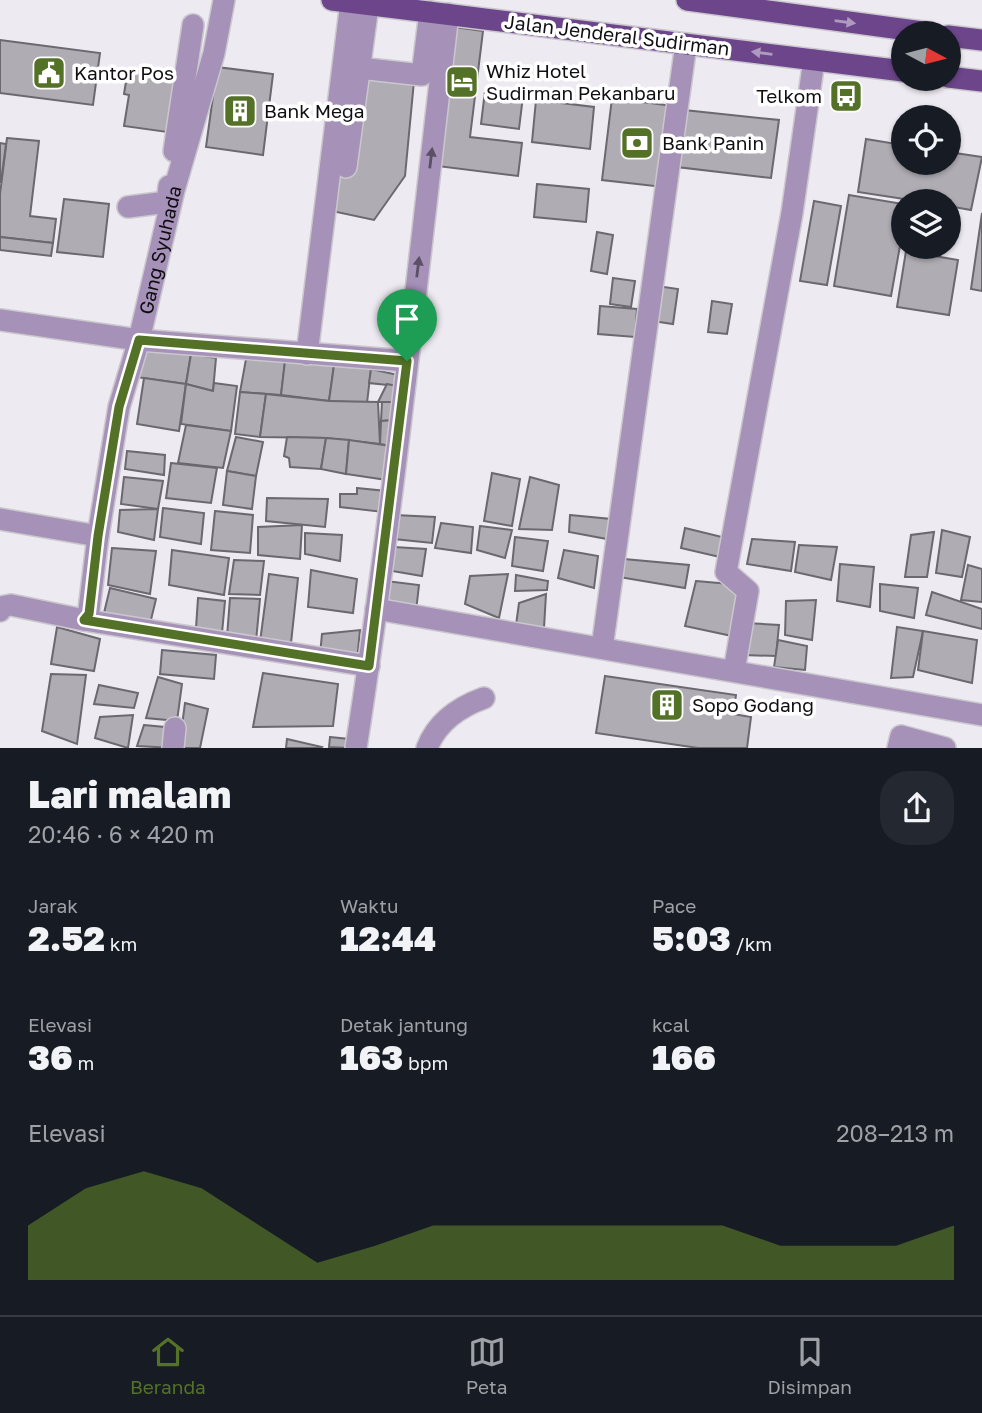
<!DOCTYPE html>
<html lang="id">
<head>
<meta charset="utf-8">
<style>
	:root { --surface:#171b24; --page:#242831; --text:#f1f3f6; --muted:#9ea1a6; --line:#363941; --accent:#547227 }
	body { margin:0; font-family:"Golos Text",sans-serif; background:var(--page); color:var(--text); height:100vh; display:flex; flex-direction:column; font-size:26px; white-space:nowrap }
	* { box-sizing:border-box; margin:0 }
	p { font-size:23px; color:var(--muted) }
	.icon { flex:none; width:38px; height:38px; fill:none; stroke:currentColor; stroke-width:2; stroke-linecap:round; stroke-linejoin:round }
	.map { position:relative; height:748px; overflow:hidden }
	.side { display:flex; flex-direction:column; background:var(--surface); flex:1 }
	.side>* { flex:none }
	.needle { width:46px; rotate:97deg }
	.buttons { position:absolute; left:891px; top:21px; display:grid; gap:14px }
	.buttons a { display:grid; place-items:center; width:70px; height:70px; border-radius:50%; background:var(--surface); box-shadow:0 2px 5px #0004; font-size:35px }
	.pin { position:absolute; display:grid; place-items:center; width:60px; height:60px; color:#fff; margin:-72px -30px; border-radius:50% 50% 50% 0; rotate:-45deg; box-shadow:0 0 7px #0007 }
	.pin .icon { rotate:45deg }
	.round { display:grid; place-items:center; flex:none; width:74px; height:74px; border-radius:28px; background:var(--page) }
	.headline { display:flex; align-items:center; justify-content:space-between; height:119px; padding:0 28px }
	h1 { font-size:38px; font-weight:800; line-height:52px }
	.stats { display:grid; grid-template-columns:repeat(3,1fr); gap:10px; height:119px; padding:7px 28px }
	.stats div { display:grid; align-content:center }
	.stats b { font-size:35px; font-weight:800 }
	.stats small { font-size:19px; font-weight:400 }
	.stats p { font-size:19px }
	.chart { height:196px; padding:14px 28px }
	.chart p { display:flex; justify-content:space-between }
	.chart svg { width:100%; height:126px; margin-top:7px; fill:var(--accent); opacity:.7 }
	.dock { display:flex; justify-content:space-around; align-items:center; height:98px; border-top:2px solid var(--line); background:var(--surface); font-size:19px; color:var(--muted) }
	.dock a { display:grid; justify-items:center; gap:4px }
	.dock .on { color:var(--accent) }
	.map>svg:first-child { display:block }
	.building { fill:#afacb3; stroke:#6b686f; stroke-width:2 }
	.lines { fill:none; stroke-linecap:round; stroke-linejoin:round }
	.minor-casing { stroke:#cac7cd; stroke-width:24 }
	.major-casing { stroke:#cac7cd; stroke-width:24 }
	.minor { stroke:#a692b9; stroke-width:21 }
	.major { stroke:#6c458a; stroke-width:21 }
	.oneway { fill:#ae99bf }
	.oneway2 { fill:#5b5065 }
	.route-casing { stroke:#fff; stroke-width:14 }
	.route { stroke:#547227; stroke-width:9 }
	.labels { text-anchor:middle; stroke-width:7; stroke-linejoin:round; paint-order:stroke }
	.street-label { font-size:19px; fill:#100e11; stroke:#fff }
	.poi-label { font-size:19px; fill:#100e11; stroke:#fff; text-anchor:start }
</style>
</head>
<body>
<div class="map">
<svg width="982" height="748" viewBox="0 0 982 748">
	<rect width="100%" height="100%" fill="#edeaf1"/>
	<g class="building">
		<polygon points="454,27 483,31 470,137 522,143 518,176 437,166"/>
		<polygon points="0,40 100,53 93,105 0,93"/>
		<polygon points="217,67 273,74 263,155 206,147"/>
		<polygon points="128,69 183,78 167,132 124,126 129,95 124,94"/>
		<polygon points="351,77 414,81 405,176 374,220 332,211"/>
		<polygon points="485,91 523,96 519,129 481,124"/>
		<polygon points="612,98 673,106 663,187 602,180"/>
		<polygon points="536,100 594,107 590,149 532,142"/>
		<polygon points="684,110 779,120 771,178 677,167"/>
		<polygon points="7,138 39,141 30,216 56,219 53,243 0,237 0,194"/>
		<polygon points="866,139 903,145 903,163 948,163 948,152 982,157 971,210 948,206 948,201 917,201 858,192"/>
		<polygon points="0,143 6,144 1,182 0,182"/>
		<polygon points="537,184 589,189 586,222 534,217"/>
		<polygon points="849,195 903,204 903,229 891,296 834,286"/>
		<polygon points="64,199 109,204 103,257 57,252"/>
		<polygon points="814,201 841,206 827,285 800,281"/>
		<polygon points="982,213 982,291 971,289"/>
		<polygon points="597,232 613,235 607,274 591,271"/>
		<polygon points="0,237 53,243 51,256 0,250"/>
		<polygon points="906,251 958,260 949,315 897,307"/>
		<polygon points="613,278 635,281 631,307 610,304"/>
		<polygon points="657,286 678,289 673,324 652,321"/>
		<polygon points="712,301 732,304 727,334 708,332"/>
		<polygon points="600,306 637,309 635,337 598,334"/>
		<polygon points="143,350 191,354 186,384 136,377"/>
		<polygon points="191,354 216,358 213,391 186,384"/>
		<polygon points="246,359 285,361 281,395 240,392"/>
		<polygon points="285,361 334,365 329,401 281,395"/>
		<polygon points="334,365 371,369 367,403 329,401"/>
		<polygon points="371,369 398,375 397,386 369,383"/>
		<polygon points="144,378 186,384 179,431 137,424"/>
		<polygon points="214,383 237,386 231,431 181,424 186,384 213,391"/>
		<polygon points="387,384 397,386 396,402 378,402"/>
		<polygon points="240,392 266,394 260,437 235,434"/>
		<polygon points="266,394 329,401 378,402 380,444 326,438 260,437"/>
		<polygon points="382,402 396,402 395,420 381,421"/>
		<polygon points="395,420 391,446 380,444 381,421"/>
		<polygon points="186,425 231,431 223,468 178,463"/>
		<polygon points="236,437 263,442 256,476 227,471"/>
		<polygon points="287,437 326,438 321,469 290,467 289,458 284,456"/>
		<polygon points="326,438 349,440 346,474 321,469"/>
		<polygon points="349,440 391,446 387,480 346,474"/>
		<polygon points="127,451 165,455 164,475 125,469"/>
		<polygon points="171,463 217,468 211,503 166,498"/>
		<polygon points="227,471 256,476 252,509 223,505"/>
		<polygon points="492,473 520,479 512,526 484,521"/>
		<polygon points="124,477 163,481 158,509 121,504"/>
		<polygon points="530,477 559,485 552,530 519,529"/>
		<polygon points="357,488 386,491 383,512 340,507 340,494 357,494"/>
		<polygon points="267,498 328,499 325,527 266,521"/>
		<polygon points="163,508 204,513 201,544 160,537"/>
		<polygon points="158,509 154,540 118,532 120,510"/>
		<polygon points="215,511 253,515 250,553 211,550"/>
		<polygon points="395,515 435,517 432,543 394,539"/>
		<polygon points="570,515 611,519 607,539 569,532"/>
		<polygon points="441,523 473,527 471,553 435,548"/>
		<polygon points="302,525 300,559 258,555 258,527"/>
		<polygon points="480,526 512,530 505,558 477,550"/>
		<polygon points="685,528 726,538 724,558 681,548"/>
		<polygon points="942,530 970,537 962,577 936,573"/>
		<polygon points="934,532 927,577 905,577 911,535"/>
		<polygon points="305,533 342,535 340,561 305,554"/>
		<polygon points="515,537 548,541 543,571 512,566"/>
		<polygon points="752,539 795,542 791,571 747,564"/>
		<polygon points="799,545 837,547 831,580 795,572"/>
		<polygon points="394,547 426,549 422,576 392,571"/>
		<polygon points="112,548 156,551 150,594 108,585"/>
		<polygon points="172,550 229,558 224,595 169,585"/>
		<polygon points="564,550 598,556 594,588 558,578"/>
		<polygon points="624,559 689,565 685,588 619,577"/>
		<polygon points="234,560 264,561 260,595 229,594"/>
		<polygon points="840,564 874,567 870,607 837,601"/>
		<polygon points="968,565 982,569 982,602 961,600"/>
		<polygon points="311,570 357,579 353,613 308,607"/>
		<polygon points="269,574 298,578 291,643 260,642"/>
		<polygon points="508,574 499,618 465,604 470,576"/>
		<polygon points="516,575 548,581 547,590 515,591"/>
		<polygon points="386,581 419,585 416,611 383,606"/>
		<polygon points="696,581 741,585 732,636 685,626"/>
		<polygon points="880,584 918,588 914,618 880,611"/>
		<polygon points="110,588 156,599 149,628 103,617"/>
		<polygon points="932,592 982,609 982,629 926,615"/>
		<polygon points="546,594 544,628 516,625 519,603"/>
		<polygon points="198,598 225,601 222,633 196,628"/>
		<polygon points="230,598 260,599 256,641 227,637"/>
		<polygon points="816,600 812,640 785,635 786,601"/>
		<polygon points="747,623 779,625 776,656 743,655"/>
		<polygon points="57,627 100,639 94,671 51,664"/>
		<polygon points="897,627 923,631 913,677 891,678"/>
		<polygon points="360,630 357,661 320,655 322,634"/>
		<polygon points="923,631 977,640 972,683 918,670"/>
		<polygon points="778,640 807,646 805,670 774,667"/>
		<polygon points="162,650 216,655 214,679 160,674"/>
		<polygon points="263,673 338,684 333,726 253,727"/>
		<polygon points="51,674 86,675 77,744 42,731"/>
		<polygon points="605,676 736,695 733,714 751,717 747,748 698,748 596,733"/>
		<polygon points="158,677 182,684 177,721 146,718"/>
		<polygon points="99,685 138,693 134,708 94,704"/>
		<polygon points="185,703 208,709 200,748 179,748"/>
		<polygon points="133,715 128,748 95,738 100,717"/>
		<polygon points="144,725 175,728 173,748 137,746"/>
		<polygon points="330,737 349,739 348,748 329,747"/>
		<polygon points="287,739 322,747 321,748 286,748"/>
	</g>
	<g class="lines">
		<defs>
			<g id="minor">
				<polyline points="359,68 422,75 430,12"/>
				<polyline points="174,151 193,25"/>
				<polyline points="346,167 368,5"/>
				<polyline points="128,207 167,202 169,186"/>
				<polyline points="0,320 139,340 407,361"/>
				<polyline points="307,354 351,2"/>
				<polyline points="0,519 98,536"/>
				<polyline points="376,609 982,715"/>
				<path id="s1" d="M 0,611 L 1,607 L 11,605 L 84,620 L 88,618 L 98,536 L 119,407 L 139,340 L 174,190 L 214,53 L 224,0"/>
				<polyline points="84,620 369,666"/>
				<polyline points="602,648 686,44"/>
				<polyline points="734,671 748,591 726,572 792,213 814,60"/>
				<polyline points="173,748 175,728"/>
				<path d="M 356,748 C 394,504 419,259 448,14"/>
				<path d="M 427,748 C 437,722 459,707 484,698"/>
				<polyline points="898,748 901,736 945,748"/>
			</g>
			<g id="major">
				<polyline points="332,0 903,71"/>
				<polyline points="687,0 930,33"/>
				<polyline points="948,36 982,40"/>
				<polyline points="948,77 982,81"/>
			</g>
		</defs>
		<use href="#minor" class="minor-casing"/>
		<use href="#major" class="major-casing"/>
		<use href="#minor" class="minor"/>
		<use href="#major" class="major"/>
	</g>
	<defs><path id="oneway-solid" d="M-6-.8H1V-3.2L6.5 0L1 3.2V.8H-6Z" transform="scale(1.75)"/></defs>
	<g class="oneway">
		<use href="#oneway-solid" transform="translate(845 22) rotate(8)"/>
		<use href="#oneway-solid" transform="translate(762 53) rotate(-173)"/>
	</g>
	<g class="oneway2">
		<use href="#oneway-solid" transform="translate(431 158) rotate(-83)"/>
		<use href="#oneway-solid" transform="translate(418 267) rotate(-83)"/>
	</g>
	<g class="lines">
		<defs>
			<polygon id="route" points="139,340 407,361 369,666 84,620 89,614 98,536 119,407"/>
		</defs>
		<use href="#route" class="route-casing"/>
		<use href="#route" class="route"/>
	</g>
	<defs>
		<symbol id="civic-square" viewBox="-11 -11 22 22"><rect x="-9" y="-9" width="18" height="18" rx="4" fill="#547227" stroke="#fff"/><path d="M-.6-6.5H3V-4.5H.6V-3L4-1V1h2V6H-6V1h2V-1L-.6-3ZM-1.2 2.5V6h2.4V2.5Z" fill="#fff"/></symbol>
		<symbol id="hotel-square" viewBox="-11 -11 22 22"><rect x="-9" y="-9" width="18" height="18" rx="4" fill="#547227" stroke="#fff"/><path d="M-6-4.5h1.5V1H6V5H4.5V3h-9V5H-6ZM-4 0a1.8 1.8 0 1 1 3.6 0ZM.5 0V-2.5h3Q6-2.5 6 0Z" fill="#fff"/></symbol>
		<symbol id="bus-square" viewBox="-11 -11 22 22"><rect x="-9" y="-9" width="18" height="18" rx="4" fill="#547227" stroke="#fff"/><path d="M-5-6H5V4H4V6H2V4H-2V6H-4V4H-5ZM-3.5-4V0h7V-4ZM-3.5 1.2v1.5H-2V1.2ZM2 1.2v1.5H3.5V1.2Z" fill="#fff"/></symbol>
		<symbol id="building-square" viewBox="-11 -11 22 22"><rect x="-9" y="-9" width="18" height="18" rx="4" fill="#547227" stroke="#fff"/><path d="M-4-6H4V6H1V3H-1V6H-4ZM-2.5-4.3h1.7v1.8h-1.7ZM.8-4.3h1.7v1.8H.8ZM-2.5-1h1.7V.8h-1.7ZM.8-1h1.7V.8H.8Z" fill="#fff"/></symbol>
		<symbol id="bank-square" viewBox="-11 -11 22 22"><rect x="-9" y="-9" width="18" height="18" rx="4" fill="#547227" stroke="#fff"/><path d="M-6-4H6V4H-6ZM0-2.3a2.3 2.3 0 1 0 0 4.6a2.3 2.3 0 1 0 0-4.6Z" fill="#fff"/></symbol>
	</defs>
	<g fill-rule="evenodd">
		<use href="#civic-square" x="30" y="54" width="38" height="38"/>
		<use href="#hotel-square" x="443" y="63" width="38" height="38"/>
		<use href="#bus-square" x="827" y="77" width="38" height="38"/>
		<use href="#building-square" x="221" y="92" width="38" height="38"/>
		<use href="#bank-square" x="618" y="124" width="38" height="38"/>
		<use href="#building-square" x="648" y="686" width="38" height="38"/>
	</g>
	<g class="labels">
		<g class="street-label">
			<text transform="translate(617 35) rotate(7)" y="7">Jalan Jenderal Sudirman</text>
			<text dy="7" stroke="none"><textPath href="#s1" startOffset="469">Gang Syuhada</textPath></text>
		</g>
		<g class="poi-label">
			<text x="486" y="78">Whiz Hotel<tspan x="486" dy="22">Sudirman Pekanbaru</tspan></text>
			<text x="74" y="80">Kantor Pos</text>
			<text x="822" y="103" text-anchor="end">Telkom</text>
			<text x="264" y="118">Bank Mega</text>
			<text x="662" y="150">Bank Panin</text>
			<text x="692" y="712">Sopo Godang</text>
		</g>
	</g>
</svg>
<div class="buttons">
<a><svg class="needle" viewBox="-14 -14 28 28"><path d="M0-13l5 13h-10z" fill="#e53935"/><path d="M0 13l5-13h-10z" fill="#9ea1a6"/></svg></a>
<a><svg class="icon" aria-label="locate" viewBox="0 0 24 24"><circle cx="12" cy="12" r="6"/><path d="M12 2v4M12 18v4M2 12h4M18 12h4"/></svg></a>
<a><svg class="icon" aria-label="layers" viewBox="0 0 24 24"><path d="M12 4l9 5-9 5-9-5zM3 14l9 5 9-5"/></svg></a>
</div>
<div class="pin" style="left:407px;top:361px;background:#1e9e55"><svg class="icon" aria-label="arrive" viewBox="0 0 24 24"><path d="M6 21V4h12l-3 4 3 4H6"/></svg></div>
</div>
<section class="side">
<div class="headline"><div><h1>Lari malam</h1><p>20:46 · 6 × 420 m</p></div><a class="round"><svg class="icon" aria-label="share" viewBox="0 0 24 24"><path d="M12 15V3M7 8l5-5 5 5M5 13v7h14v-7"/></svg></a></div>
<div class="stats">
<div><p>Jarak</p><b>2.52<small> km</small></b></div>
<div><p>Waktu</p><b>12:44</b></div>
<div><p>Pace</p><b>5:03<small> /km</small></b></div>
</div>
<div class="stats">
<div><p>Elevasi</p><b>36<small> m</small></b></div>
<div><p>Detak jantung</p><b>163<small> bpm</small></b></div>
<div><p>kcal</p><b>166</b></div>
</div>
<div class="chart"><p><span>Elevasi</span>208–213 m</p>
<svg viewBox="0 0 160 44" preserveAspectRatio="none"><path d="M0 44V25L10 12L20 6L30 12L40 25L50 38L60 32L70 25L80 25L90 25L100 25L110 25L120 25L130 32L140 32L150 32L160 25V44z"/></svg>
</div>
</section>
<nav class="dock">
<a class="on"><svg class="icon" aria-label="home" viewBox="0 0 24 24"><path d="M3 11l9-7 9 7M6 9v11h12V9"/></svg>Beranda</a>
<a><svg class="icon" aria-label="map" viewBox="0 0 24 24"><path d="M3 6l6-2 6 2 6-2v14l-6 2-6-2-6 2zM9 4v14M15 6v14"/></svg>Peta</a>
<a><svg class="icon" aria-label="saved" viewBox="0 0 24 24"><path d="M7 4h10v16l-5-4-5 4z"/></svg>Disimpan</a>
</nav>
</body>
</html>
